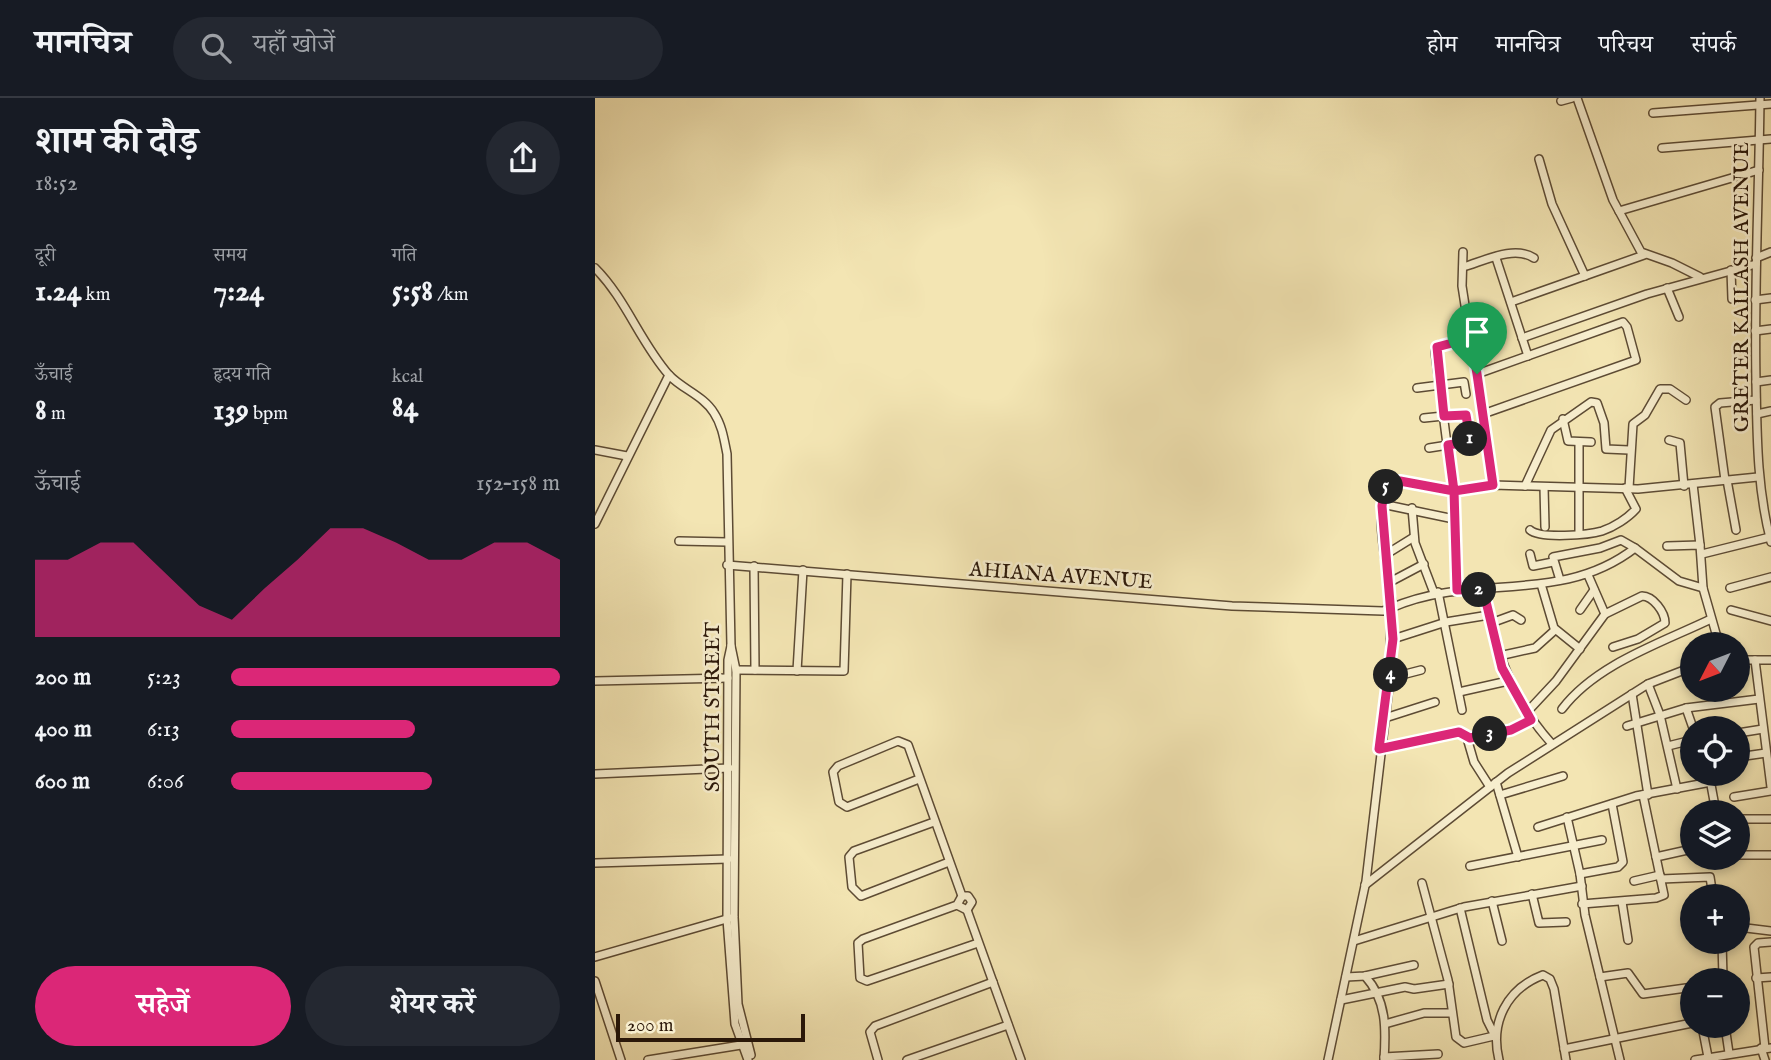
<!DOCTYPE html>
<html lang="hi">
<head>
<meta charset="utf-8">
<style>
	:root { --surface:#171b24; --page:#242831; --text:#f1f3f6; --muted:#9ea1a6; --line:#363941; --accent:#db2777 }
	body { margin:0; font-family:"IM FELL English","Noto Serif Devanagari",serif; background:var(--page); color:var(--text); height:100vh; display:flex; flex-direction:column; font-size:26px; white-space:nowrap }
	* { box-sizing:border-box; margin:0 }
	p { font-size:23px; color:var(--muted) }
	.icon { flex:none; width:38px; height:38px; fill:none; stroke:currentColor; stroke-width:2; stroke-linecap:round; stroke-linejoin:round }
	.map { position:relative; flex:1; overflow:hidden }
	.panel { display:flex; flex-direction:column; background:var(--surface); width:595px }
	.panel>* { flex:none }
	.needle { width:46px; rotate:228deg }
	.fabs { position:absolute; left:1085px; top:534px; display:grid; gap:14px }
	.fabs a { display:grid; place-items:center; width:70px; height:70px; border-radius:50%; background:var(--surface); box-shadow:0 4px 10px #0003; font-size:35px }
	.scale { position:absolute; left:21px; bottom:18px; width:189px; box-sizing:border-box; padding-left:7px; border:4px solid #2b1809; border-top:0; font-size:19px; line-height:24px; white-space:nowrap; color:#2b1809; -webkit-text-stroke:5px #f7eece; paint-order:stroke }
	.pin { position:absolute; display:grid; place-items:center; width:60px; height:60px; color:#fff; margin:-72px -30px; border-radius:50% 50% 50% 0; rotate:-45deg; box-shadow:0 0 7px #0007 }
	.pin .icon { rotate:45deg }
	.km { position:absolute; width:35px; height:35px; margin:-18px; border-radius:50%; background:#222; color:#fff; font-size:19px; line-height:35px; text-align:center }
	.round { display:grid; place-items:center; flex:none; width:74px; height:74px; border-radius:37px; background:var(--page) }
	.headline { display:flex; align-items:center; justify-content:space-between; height:119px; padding:0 35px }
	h1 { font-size:38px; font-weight:700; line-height:52px }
	.stats { display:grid; grid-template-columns:repeat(3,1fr); gap:10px; height:119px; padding:7px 35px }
	.stats div { display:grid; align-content:center }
	.stats b { font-size:30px; font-weight:700 }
	.stats small { font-size:19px; font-weight:400 }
	.stats p { font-size:19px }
	.chart { height:196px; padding:14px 35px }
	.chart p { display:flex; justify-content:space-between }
	.chart svg { width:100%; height:126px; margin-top:7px; fill:var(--accent); opacity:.7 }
	.primary-button { display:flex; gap:14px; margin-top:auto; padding:14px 35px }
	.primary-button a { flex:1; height:80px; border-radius:42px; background:var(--accent); color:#fff; font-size:28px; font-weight:700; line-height:80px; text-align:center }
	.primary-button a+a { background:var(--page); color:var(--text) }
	ul { padding:0 35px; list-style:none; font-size:23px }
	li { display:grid; grid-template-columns:112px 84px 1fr; align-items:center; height:52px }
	li i { height:18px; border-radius:9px; background:var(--accent) }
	header { display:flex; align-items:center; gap:42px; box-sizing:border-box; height:98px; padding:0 35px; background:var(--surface); border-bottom:2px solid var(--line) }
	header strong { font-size:33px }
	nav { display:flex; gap:38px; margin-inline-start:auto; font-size:24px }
	.search { width:490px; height:63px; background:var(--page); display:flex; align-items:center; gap:18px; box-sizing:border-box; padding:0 24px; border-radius:38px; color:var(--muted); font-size:26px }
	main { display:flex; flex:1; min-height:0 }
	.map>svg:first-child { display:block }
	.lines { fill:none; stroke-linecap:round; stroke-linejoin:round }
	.minor-casing { stroke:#5d4b34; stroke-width:10 }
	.minor { stroke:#f7eece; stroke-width:7 }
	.route-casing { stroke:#fff; stroke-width:14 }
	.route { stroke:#db2777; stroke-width:9 }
	.labels { text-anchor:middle; stroke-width:5; stroke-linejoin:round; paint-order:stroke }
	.street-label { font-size:21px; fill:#2b1809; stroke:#f7eece }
</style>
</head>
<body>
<header>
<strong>मानचित्र</strong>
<div class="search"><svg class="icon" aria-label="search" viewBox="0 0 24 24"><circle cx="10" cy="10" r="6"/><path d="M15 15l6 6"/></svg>यहाँ खोजें</div>
<nav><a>होम</a><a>मानचित्र</a><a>परिचय</a><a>संपर्क</a></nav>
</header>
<main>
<section class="panel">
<div class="headline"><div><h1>शाम की दौड़</h1><p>18:52</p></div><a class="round"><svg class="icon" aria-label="share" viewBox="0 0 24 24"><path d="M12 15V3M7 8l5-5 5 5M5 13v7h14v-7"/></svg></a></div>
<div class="stats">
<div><p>दूरी</p><b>1.24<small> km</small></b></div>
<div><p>समय</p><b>7:24</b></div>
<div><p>गति</p><b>5:58<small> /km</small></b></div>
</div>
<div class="stats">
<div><p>ऊँचाई</p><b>8<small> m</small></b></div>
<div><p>हृदय गति</p><b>139<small> bpm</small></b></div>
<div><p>kcal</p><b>84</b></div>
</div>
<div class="chart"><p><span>ऊँचाई</span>152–158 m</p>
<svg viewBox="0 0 160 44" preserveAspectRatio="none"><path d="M0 44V17L10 17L20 11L30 11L40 22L50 33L60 38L70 27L80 17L90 6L100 6L110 11L120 17L130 17L140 11L150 11L160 17V44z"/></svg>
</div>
<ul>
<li><b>200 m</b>5:23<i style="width:100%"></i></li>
<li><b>400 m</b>6:13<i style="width:56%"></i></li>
<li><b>600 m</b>6:06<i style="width:61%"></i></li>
</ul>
<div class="primary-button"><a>सहेजें</a><a>शेयर करें</a></div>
</section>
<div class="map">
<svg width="1176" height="962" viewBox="0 0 1176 962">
	<rect width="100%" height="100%" fill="#f3e5b3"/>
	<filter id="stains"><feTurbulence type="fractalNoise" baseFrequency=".00286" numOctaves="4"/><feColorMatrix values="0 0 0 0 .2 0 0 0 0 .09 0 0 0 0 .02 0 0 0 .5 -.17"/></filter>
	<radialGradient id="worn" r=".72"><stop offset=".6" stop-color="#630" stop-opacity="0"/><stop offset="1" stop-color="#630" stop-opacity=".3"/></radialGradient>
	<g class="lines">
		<defs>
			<g id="minor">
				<polyline points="982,0 1018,102 1046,154 1077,165 1105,179"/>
				<path d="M 1165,0 C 1164,95 1159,189 1161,284 C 1162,338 1162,391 1176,444"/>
				<polyline points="966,3 977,0"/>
				<polyline points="1058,15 1176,6"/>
				<polyline points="1067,50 1176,41"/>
				<polyline points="944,61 957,106 990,178"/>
				<polyline points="1024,113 1164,72"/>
				<polyline points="868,154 867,188 898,387"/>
				<polyline points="901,160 933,258"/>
				<polyline points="1161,160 1176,154"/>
				<path d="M 868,169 C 889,163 919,147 939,160"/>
				<path d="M 0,170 C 31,201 45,244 74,277 C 87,291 109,298 119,315 C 127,327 129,341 132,356 L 136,548 L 133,562 L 132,821 L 140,926 L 153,962"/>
				<polyline points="1136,172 1137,201"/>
				<polyline points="1072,190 1084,219"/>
				<polyline points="1160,202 1176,200"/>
				<polyline points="916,204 1049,157"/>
				<polyline points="875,232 902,224"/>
				<polyline points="1160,233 1176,231"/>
				<polyline points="927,240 1052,196 1161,166"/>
				<polyline points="882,276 1028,224 1032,229 1041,262 888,316"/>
				<polyline points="1161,284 1176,282"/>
				<polyline points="822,290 869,284 871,296"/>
				<polyline points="1162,316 1176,313"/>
				<polyline points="829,320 868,316 873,319 875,339 872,344 834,350"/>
				<polyline points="968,321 973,343 996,344"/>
				<polyline points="1074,342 1085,345 1089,388"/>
				<polyline points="0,352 32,358"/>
				<polyline points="1130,382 1120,309 1125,305 1161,302"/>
				<polyline points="1132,382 1141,432"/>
				<polyline points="1098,386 1105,447"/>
				<polyline points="930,388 956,332 996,304 1002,305 1009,325 1011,351 1034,352"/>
				<polyline points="949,389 950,429"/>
				<polyline points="1034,390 1038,326 1050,317 1065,291 1075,291 1091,302"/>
				<polyline points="787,406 859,421"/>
				<polyline points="817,410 820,445 839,495"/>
				<polyline points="0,426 74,277"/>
				<path d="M 935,432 C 945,441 994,437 1007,433 C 1019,429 1033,420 1041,411 L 1030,390"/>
				<polyline points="984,435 984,344"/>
				<polyline points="84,443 132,444"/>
				<polyline points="1072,448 1105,447 1108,490"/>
				<polyline points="935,456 938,468 958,464"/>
				<polyline points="1107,456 1175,439"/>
				<polyline points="790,457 819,439"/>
				<path d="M 132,467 L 637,508 L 788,513 L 796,510 L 797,506 C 794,479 776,406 794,385 L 805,383 L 858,393 L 898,387 L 1043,391 L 1163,379"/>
				<polyline points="159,468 160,572"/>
				<polyline points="993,477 1010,516"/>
				<polyline points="965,482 958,459 1005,450 1026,442 1040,450"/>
				<polyline points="795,484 829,466"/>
				<polyline points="946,486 959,530 985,551"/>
				<polyline points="1135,490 1176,479"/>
				<path d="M 888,491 C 900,550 916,601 957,646"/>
				<polyline points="862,492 858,393 840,253 844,247 876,240"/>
				<polyline points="843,494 867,612"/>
				<polyline points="985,512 999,492"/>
				<polyline points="1136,512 1176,523"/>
				<polyline points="896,525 918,517 926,522"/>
				<polyline points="798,541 851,524 894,517"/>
				<polyline points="136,548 141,572 139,819 143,906 156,957"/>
				<polyline points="904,558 940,550 960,532"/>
				<polyline points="1143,562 1176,562"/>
				<polyline points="1160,562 1176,689"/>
				<polyline points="141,572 249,573 252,476"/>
				<polyline points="202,573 208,472"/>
				<polyline points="795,580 826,572"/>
				<polyline points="0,583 133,580"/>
				<polyline points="1053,586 1065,617 1082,691"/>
				<polyline points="864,594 913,583"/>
				<polyline points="1037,596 1053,697"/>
				<polyline points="1091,610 1098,630"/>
				<path d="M 967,611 C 1001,566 1066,545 1116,521"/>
				<path d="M 932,614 L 961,583 L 1010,516 L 1047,498 C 1058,498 1070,514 1070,525 L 1043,541 L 1018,549"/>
				<polyline points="790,620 840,604"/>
				<polyline points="1032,628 1091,610 1164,601"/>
				<polyline points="1143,635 1168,631"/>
				<polyline points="872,640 879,664 895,689"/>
				<polyline points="1073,648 1097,642"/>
				<polyline points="784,651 864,634 875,640 916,631 936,622"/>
				<polyline points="1143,659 1171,655"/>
				<polyline points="0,676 134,670"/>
				<polyline points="1114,676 1121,714"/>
				<polyline points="324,681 252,709 244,704 238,674 243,668 303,643 313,647 367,798"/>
				<polyline points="901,684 923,759"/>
				<polyline points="905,697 968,678"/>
				<polyline points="1139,699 1176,693"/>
				<polyline points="972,719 985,776 990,817 1025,962"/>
				<polyline points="1143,721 1176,721"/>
				<polyline points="339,724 259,753 254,759 257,789 266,798 354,764"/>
				<polyline points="943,729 1041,698 1116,684"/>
				<polyline points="1143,757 1176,757"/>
				<polyline points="1061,759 1097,751"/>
				<polyline points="0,765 133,761"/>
				<polyline points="875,768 1007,742"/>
				<polyline points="985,776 1023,769 1028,764 1017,706"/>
				<polyline points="1066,781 1115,779 1118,798"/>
				<polyline points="1039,783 1065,777"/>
				<polyline points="827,785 853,882 861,939 869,945 899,938"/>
				<polyline points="770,787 913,675 1053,586 1097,569"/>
				<polyline points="937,796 944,825 971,824"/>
				<polyline points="897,803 907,843"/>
				<polyline points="1027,804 1033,842"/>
				<polyline points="987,806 1061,800 1069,797 1048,697"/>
				<polyline points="362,807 372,812 377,804 373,798 367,798 362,807 268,841 263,845 265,880 272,883 383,845"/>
				<polyline points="865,810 892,922 899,936"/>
				<polyline points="372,812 426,962"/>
				<polyline points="1143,829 1176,833"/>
				<polyline points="759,843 869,809 987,788"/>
				<polyline points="1127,844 1128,879"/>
				<polyline points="0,859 135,820"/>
				<path d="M 770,878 C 792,902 791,932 789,962"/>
				<polyline points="751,879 770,878 819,867"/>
				<polyline points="1005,879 1033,875 1048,896 1091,890 1097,893"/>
				<polyline points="1161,880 1176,879"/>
				<polyline points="0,883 26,962"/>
				<polyline points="746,902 810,889 819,891 854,886"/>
				<polyline points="790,926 829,915 857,915"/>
				<polyline points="1107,928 1113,959"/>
				<polyline points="1130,928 1134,955"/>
				<polyline points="1166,950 1170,962"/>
				<polyline points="1170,950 1159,849 1163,845 1176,844"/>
				<polyline points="969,951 1097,925"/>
				<polyline points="789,959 843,956"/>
				<polyline points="53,962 146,947"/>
				<polyline points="283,962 275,934 280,928 398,884"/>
				<polyline points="312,962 413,927"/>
				<path d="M 733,962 L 771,783 L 795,580 L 796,510 C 877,474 965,508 1040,450 L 1084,483 L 1108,490 L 1124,546"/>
				<path d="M 904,962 C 895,925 911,891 948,877 L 955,881 L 959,891 L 971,962"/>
				<polyline points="1100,962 1176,950"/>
			</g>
		</defs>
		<use href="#minor" class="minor-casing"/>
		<use href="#minor" class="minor"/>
	</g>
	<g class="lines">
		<defs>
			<polyline id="route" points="882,276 876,240 842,249 849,318 871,317 875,340 872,344 853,347 859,393 862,492 888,491 907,570 936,622 916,632 875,640 864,634 784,651 798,541 787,408 789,394 794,385 805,383 859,393 898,387 882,276"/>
		</defs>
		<use href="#route" class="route-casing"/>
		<use href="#route" class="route"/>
	</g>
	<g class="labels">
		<g class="street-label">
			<text transform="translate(1146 189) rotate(-90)" y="7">GRETER KAILASH AVENUE</text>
			<text transform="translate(466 477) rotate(4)" y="7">AHIANA AVENUE</text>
			<text transform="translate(117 609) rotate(-90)" y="7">SOUTH STREET</text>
		</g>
	</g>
	<rect width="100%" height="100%" filter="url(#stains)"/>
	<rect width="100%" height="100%" fill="url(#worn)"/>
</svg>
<div class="fabs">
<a><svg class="needle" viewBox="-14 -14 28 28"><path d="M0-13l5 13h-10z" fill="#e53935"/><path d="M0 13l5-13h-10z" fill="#9ea1a6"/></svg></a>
<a><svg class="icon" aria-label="locate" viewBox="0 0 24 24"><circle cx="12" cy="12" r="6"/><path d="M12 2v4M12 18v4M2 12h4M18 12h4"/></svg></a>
<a><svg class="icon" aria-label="layers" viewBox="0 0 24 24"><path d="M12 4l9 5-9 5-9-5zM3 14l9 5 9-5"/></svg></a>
<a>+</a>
<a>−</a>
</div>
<div class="scale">200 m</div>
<div class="pin" style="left:882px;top:276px;background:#1e9e55"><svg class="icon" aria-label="arrive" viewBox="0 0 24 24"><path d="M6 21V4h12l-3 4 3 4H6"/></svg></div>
<b class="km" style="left:875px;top:341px">1</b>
<b class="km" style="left:884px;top:492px">2</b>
<b class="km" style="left:895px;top:636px">3</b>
<b class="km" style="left:796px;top:577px">4</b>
<b class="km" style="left:791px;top:389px">5</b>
</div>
</main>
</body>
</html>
